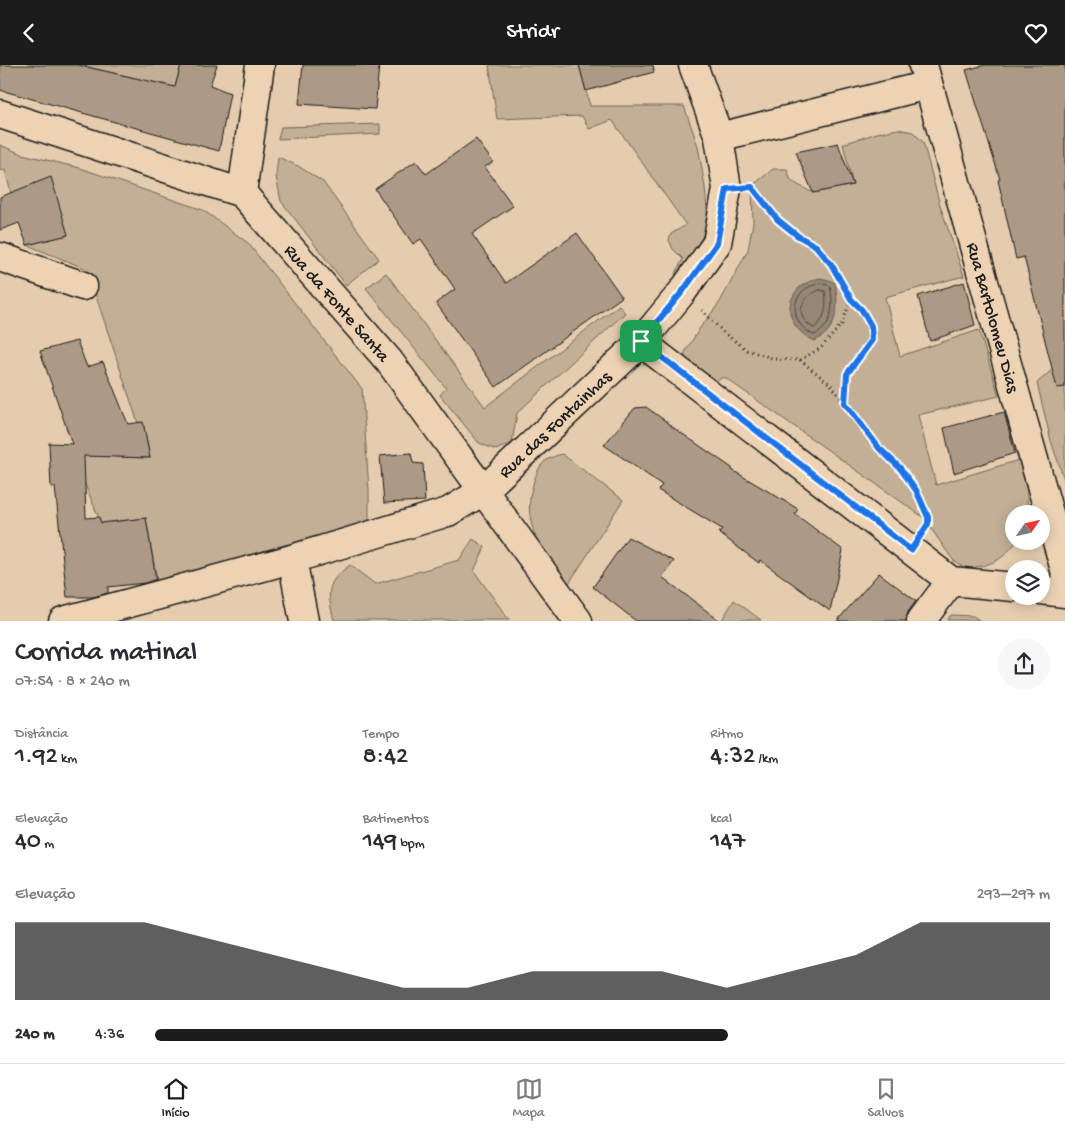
<!DOCTYPE html>
<html lang="pt">
<head>
<meta charset="utf-8">
<style>
	:root { --surface:#fff; --page:#f7f7f7; --text:#2b2b33; --muted:#7c7c81; --line:#e1e1e2; --accent:#1c1c1c }
	body { margin:0; font-family:"Gochi Hand",sans-serif; background:var(--page); color:var(--text); height:100vh; display:flex; flex-direction:column; font-size:19px; white-space:nowrap }
	* { box-sizing:border-box; margin:0 }
	p { font-size:16px; color:var(--muted) }
	.icon { flex:none; width:28px; height:28px; fill:none; stroke:currentColor; stroke-width:2; stroke-linecap:round; stroke-linejoin:round }
	.map { position:relative; height:556px; overflow:hidden }
	.side { display:flex; flex-direction:column; background:var(--surface); flex:1 }
	.side>* { flex:none }
	.needle { width:32px; rotate:56deg }
	.controls { position:absolute; left:1005px; top:440px; display:grid; gap:10px }
	.controls a { display:grid; place-items:center; width:45px; height:45px; border-radius:50%; background:var(--surface); box-shadow:0 2px 12px #0003; font-size:25px }
	.pin { position:absolute; display:grid; place-items:center; width:42px; height:42px; color:#fff; margin:-21px; border-radius:10px; box-shadow:0 2px 8px #0006 }
	.round { display:grid; place-items:center; flex:none; width:52px; height:52px; border-radius:26px; background:var(--page) }
	.overview { display:flex; align-items:center; justify-content:space-between; height:85px; padding:0 15px }
	h1 { font-size:28px; font-weight:600; line-height:38px }
	.metrics { display:grid; grid-template-columns:repeat(3,1fr); gap:8px; height:85px; padding:5px 15px }
	.metrics div { display:grid; align-content:center }
	.metrics b { font-size:25px; font-weight:600 }
	.metrics small { font-size:14px; font-weight:400 }
	.metrics p { font-size:14px }
	.chart { height:140px; padding:10px 15px }
	.chart p { display:flex; justify-content:space-between }
	.chart svg { width:100%; height:90px; margin-top:5px; fill:var(--accent); opacity:.7 }
	ul { padding:0 15px; list-style:none; font-size:16px }
	li { display:grid; grid-template-columns:80px 60px 1fr; align-items:center; height:38px }
	li i { height:12px; border-radius:6px; background:var(--accent) }
	header { display:flex; justify-content:space-between; align-items:center; height:65px; padding:0 15px; background:var(--accent); color:#fff; font-size:22px; font-weight:600 }
	.menu { display:flex; justify-content:space-around; align-items:center; height:70px; border-top:1px solid var(--line); background:var(--surface); font-size:14px; color:var(--muted) }
	.menu a { display:grid; justify-items:center; gap:2px }
	.menu .on { color:var(--accent) }
	.map>svg:first-child { display:block }
	.green { fill:#c3af96; stroke:#706659 }
	.water { fill:#958674; stroke:#655c51 }
	.lines { fill:none; stroke-linecap:round; stroke-linejoin:round }
	.shore { stroke:#4c463f; stroke-width:1 }
	.building { fill:#ac9a86; stroke:#1c1c1c }
	.minor-casing { stroke:#1c1c1c; stroke-width:31 }
	.path { stroke:#1c1c1c; stroke-width:3; stroke-dasharray:1 4; stroke-linecap:butt }
	.minor { stroke:#edd3b4; stroke-width:28 }
	.route-casing { stroke:#fff; stroke-width:10 }
	.route { stroke:#1a73e8; stroke-width:6 }
	.labels { text-anchor:middle; stroke-width:4; stroke-linejoin:round; paint-order:stroke }
	.street-label { font-size:18px; fill:#1c1c1c; stroke:#edd3b4 }
</style>
</head>
<body>
<header><svg class="icon" aria-label="back" viewBox="0 0 24 24"><path d="M15 5l-7 7 7 7"/></svg>Stridr<svg class="icon" aria-label="heart" viewBox="0 0 24 24"><path d="M12 20l-8-8c-3-5 5-10 8-4 3-6 11-1 8 4z"/></svg></header>
<div class="map">
<svg width="1065" height="556" viewBox="0 0 1065 556">
	<rect width="100%" height="100%" fill="#e5ccae"/>
	<filter id="ink" filterUnits="userSpaceOnUse"><feTurbulence type="fractalNoise" baseFrequency=".02" numOctaves="2"/><feDisplacementMap in="SourceGraphic" scale="10" xChannelSelector="R" yChannelSelector="G"/><feConvolveMatrix kernelMatrix="1 2 1 2 8 2 1 2 1" color-interpolation-filters="sRGB"/></filter>
	<g filter="url(#ink)">
		<g class="green">
			<polygon points="78,0 181,0 175,22"/>
			<polygon points="489,0 579,0 590,41 684,41 698,81 705,122 708,156 697,185 681,217 675,209 683,194 673,184 669,175 671,169 686,160 612,55 589,64 582,51 497,54"/>
			<polygon points="380,59 380,69 278,74 281,62"/>
			<path d="M 898,64 L 913,67 L 923,77 L 940,140 L 964,211 L 885,232 L 900,291 L 979,265 L 999,331 L 918,350 L 936,420 L 1019,395 C 1024,413 1029,429 1027,449 L 1014,449 L 1014,476 L 1017,476 C 1000,498 992,499 966,504 L 953,495 L 923,452 L 724,312 L 716,316 L 703,317 L 685,298 L 685,287 L 700,263 L 720,237 L 748,185 L 753,158 L 752,121 L 773,104 L 787,104 L 791,116 L 813,128 L 853,120 L 843,79 L 877,68 Z"/>
			<polygon points="0,80 22,89 80,103 203,145 248,178 362,324 369,425 369,456 157,516 146,453 101,458 84,417 83,380 70,374 107,364 118,392 150,393 143,358 138,358 87,204 27,180 68,170 11,128 5,105 0,106"/>
			<polygon points="278,92 298,101 323,117 379,194 346,220 281,136 276,111"/>
			<polygon points="386,208 485,342 619,240 625,248 517,348 512,378 496,385 479,378 440,330 446,323 366,223"/>
			<polygon points="1065,300 1065,417 1051,376 1037,318 1052,305"/>
			<path d="M 562,389 L 623,435 L 566,523 C 544,489 519,459 534,416 C 540,398 544,394 562,389 Z"/>
			<path d="M 473,474 L 485,482 L 474,506 L 509,555 L 334,555 C 327,527 325,518 350,500 L 375,519 L 459,495 Z"/>
			<polygon points="734,535 761,555 722,555"/>
			<polygon points="951,550 973,551 979,555 947,555"/>
		</g>
		<path class="water" d="M 820,213 L 829,215 L 835,218 C 839,240 838,265 815,276 C 793,267 780,243 799,223 C 804,218 813,215 820,213 Z"/>
		<g class="lines">
			<g class="shore">
				<path d="M 820,218 L 830,221 C 834,238 833,263 814,270 C 797,263 788,242 802,227 C 806,222 814,220 820,218 Z"/>
				<path d="M 820,225 L 825,226 C 827,240 826,255 814,263 C 793,252 800,231 820,225 Z"/>
			</g>
		</g>
		<g class="building">
			<polygon points="0,0 78,0 175,22 181,0 217,0 210,20 230,28 219,86 0,25"/>
			<polygon points="303,0 379,0 375,44 299,39"/>
			<polygon points="579,0 653,0 654,7 586,26"/>
			<polygon points="985,0 1065,0 1065,322 1057,323 1024,192 1016,194 998,115 1000,114 966,5"/>
			<polygon points="476,74 493,97 485,102 513,141 472,169 506,218 577,168 622,232 496,322 436,238 455,224 421,174 413,179 375,124 416,96 426,109"/>
			<polygon points="838,78 853,120 813,128 796,87"/>
			<polygon points="51,112 68,170 27,180 19,158 0,165 0,132"/>
			<polygon points="964,217 975,260 930,276 918,231"/>
			<polygon points="77,276 87,302 103,297 128,359 143,357 150,393 84,391 86,453 99,452 101,458 146,453 156,514 145,518 108,522 108,528 93,532 67,532 55,422 51,422 49,378 72,379 40,286"/>
			<polygon points="646,342 671,360 671,361 732,403 732,405 798,444 795,449 843,485 830,546 760,495 759,498 719,468 722,464 658,425 662,420 604,380 635,343"/>
			<polygon points="1004,347 1015,388 954,408 944,363"/>
			<polygon points="411,388 413,398 423,399 425,436 384,438 380,391"/>
			<polygon points="628,472 674,496 662,512 720,556 636,556 593,522"/>
			<polygon points="879,508 916,536 908,547 906,556 837,556"/>
		</g>
		<g class="lines">
			<defs>
				<g id="minor">
					<path id="s1" d="M 923,0 L 1065,505"/>
					<path id="s2" d="M 0,49 L 242,128 L 389,296 L 578,556"/>
					<polyline points="719,72 928,20"/>
					<polyline points="242,128 260,0"/>
					<polyline points="0,192 83,221"/>
					<polyline points="641,277 951,516 1014,522"/>
					<polyline points="292,494 304,556"/>
					<polyline points="1041,525 1065,528"/>
					<path id="s3" d="M 63,556 L 292,494 L 448,447 L 483,426 L 641,277 L 683,226 L 717,178 L 727,124 L 719,72 L 693,0"/>
					<polyline points="921,556 951,516"/>
				</g>
			</defs>
			<use href="#minor" class="minor-casing"/>
			<g class="path">
				<polyline points="702,245 724,268 747,285 775,294 800,295 821,283 842,259 851,234 831,199 816,181 798,171 778,155 755,126"/>
				<polyline points="800,295 831,320 879,383 900,403 916,425 928,452 928,459 926,463"/>
				<path d="M 845,338 L 847,309 L 872,275 C 871,256 865,247 851,234"/>
			</g>
			<use href="#minor" class="minor"/>
		</g>
	</g>
	<g class="lines" filter="url(#ink)">
		<defs>
			<polygon id="route" points="752,122 778,155 798,171 816,181 831,199 851,234 862,245 871,261 872,275 847,309 845,338 879,383 900,403 916,425 928,452 928,459 911,485 641,276 683,226 717,178 727,124"/>
		</defs>
		<use href="#route" class="route-casing"/>
		<use href="#route" class="route"/>
	</g>
	<g class="labels">
		<g class="street-label">
			<text dy="6" stroke="none"><textPath href="#s2" startOffset="400">Rua da Fonte Santa</textPath></text>
			<text dy="6" stroke="none"><textPath href="#s1" startOffset="262">Rua Bartolomeu Dias</textPath></text>
			<text dy="6" stroke="none"><textPath href="#s3" startOffset="539">Rua das Fontainhas</textPath></text>
		</g>
	</g>
</svg>
<div class="controls">
<a><svg class="needle" viewBox="-14 -14 28 28"><path d="M0-13l5 13h-10z" fill="#e53935"/><path d="M0 13l5-13h-10z" fill="#7c7c81"/></svg></a>
<a><svg class="icon" aria-label="layers" viewBox="0 0 24 24"><path d="M12 4l9 5-9 5-9-5zM3 14l9 5 9-5"/></svg></a>
</div>
<div class="pin" style="left:641px;top:276px;background:#1e9e55"><svg class="icon" aria-label="arrive" viewBox="0 0 24 24"><path d="M6 21V4h12l-3 4 3 4H6"/></svg></div>
</div>
<section class="side">
<div class="overview"><div><h1>Corrida matinal</h1><p>07:54 · 8 × 240 m</p></div><a class="round"><svg class="icon" aria-label="share" viewBox="0 0 24 24"><path d="M12 15V3M7 8l5-5 5 5M5 13v7h14v-7"/></svg></a></div>
<div class="metrics">
<div><p>Distância</p><b>1.92<small> km</small></b></div>
<div><p>Tempo</p><b>8:42</b></div>
<div><p>Ritmo</p><b>4:32<small> /km</small></b></div>
</div>
<div class="metrics">
<div><p>Elevação</p><b>40<small> m</small></b></div>
<div><p>Batimentos</p><b>149<small> bpm</small></b></div>
<div><p>kcal</p><b>147</b></div>
</div>
<div class="chart"><p><span>Elevação</span>293–297 m</p>
<svg viewBox="0 0 160 44" preserveAspectRatio="none"><path d="M0 44V6L10 6L20 6L30 14L40 22L50 30L60 38L70 38L80 30L90 30L100 30L110 38L120 30L130 22L140 6L150 6L160 6V44z"/></svg>
</div>
<ul>
<li><b>240 m</b>4:36<i style="width:64%"></i></li>
</ul>
</section>
<nav class="menu">
<a class="on"><svg class="icon" aria-label="home" viewBox="0 0 24 24"><path d="M3 11l9-7 9 7M6 9v11h12V9"/></svg>Início</a>
<a><svg class="icon" aria-label="map" viewBox="0 0 24 24"><path d="M3 6l6-2 6 2 6-2v14l-6 2-6-2-6 2zM9 4v14M15 6v14"/></svg>Mapa</a>
<a><svg class="icon" aria-label="saved" viewBox="0 0 24 24"><path d="M7 4h10v16l-5-4-5 4z"/></svg>Salvos</a>
</nav>
</body>
</html>
